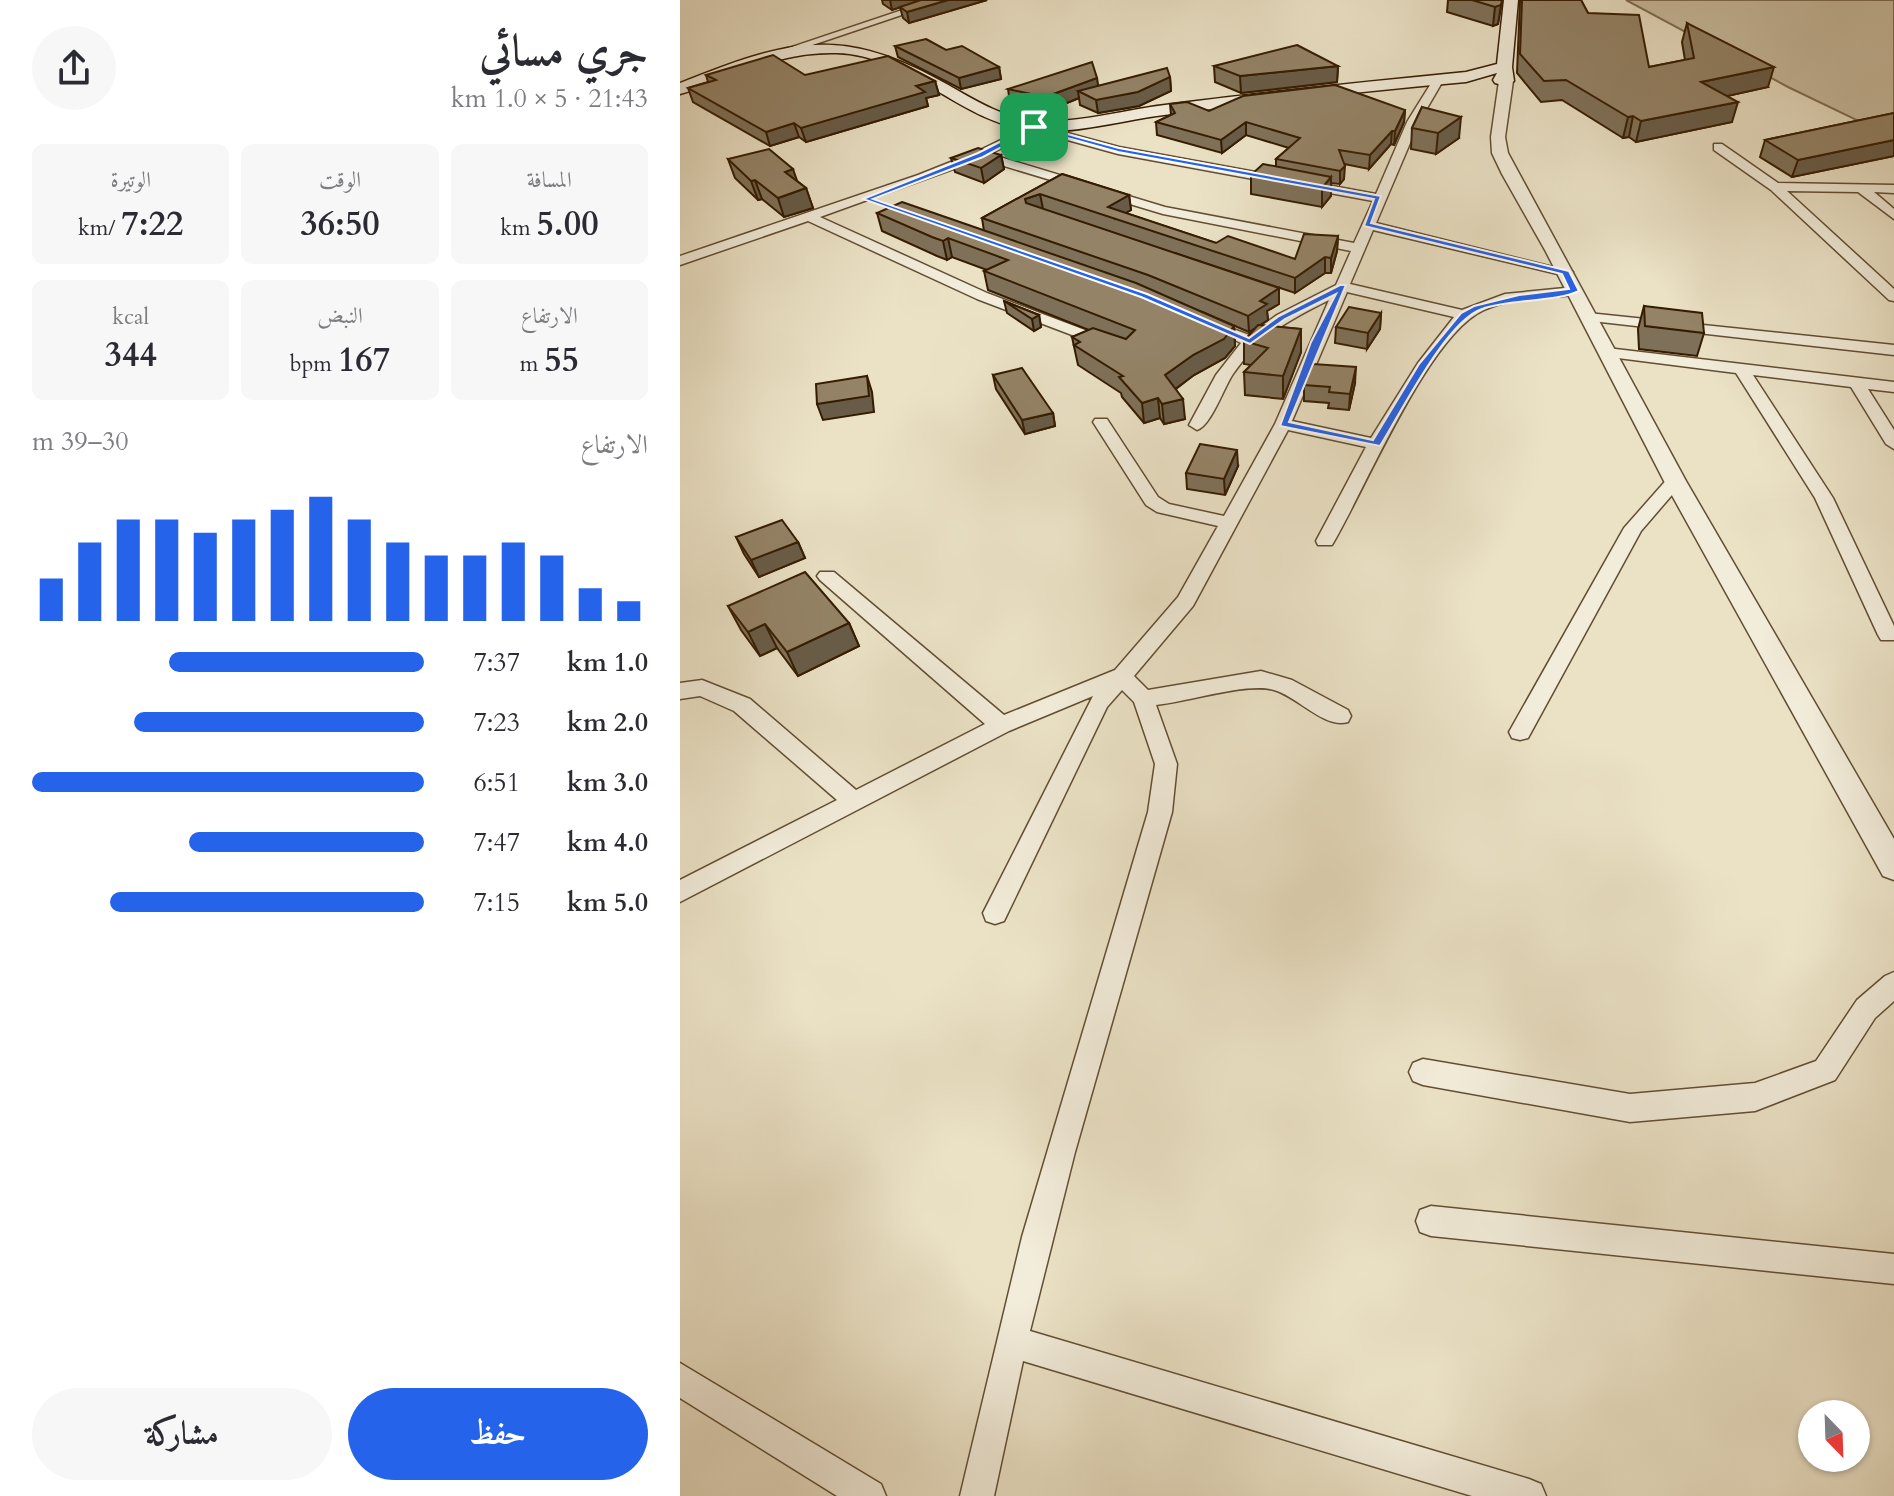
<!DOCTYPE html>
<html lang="ar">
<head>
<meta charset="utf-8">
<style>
	:root { --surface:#fff; --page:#f7f7f7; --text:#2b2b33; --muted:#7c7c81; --accent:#2563eb }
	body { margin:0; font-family:Cardo,Amiri,serif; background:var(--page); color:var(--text); direction:rtl; height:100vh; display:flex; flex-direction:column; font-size:30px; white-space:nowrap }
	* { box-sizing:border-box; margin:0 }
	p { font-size:26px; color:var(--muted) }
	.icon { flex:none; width:44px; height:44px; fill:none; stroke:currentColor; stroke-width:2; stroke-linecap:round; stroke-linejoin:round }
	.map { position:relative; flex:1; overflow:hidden; direction:ltr }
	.details { display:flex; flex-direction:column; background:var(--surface); width:680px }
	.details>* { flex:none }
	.needle { width:52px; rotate:157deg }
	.controls { position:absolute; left:1118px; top:1400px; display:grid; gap:16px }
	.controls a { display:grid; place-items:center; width:72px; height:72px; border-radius:50%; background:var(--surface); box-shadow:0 2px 6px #0004; font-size:40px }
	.pin { position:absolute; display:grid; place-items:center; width:68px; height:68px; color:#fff; margin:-34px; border-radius:16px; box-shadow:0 4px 12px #0006 }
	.round { display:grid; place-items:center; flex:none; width:84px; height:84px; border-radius:42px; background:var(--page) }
	.summary { display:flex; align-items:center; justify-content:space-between; height:136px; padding:0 32px }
	h1 { font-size:44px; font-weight:600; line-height:60px }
	.metrics { display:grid; grid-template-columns:repeat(3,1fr); gap:12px; height:136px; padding:8px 32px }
	.metrics div { display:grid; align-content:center; border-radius:12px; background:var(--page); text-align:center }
	.metrics b { font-size:34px; font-weight:600 }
	.metrics small { font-size:22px; font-weight:400 }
	.metrics p { font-size:22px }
	.chart { height:224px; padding:16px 32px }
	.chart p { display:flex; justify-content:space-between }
	.chart svg { width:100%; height:144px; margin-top:8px; stroke:var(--accent); stroke-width:6 }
	.cta { display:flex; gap:16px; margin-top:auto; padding:16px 32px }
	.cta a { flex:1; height:92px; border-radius:48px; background:var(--accent); color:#fff; font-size:32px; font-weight:600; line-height:92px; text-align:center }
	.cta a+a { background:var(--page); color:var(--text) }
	ul { padding:0 32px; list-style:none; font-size:26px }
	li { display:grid; grid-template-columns:128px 96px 1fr; align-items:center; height:60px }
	li i { height:20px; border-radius:10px; background:var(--accent) }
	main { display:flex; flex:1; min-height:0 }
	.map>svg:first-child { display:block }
	.green { fill:#ccc0a4; stroke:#806e52; stroke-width:2 }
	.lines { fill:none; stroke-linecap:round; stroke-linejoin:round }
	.minor-casing { stroke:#624e32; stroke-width:3 }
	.tertiary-casing { stroke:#624e32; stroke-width:3 }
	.secondary-casing { stroke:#351c00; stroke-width:3 }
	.minor { fill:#f2ecda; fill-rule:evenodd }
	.tertiary { fill:#f2ecda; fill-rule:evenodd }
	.secondary { fill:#f2ecda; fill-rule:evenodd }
	.wall { fill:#7f7159; stroke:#351c00; stroke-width:2 }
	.shaded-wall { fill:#685c48; stroke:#351c00; stroke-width:2 }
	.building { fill:#948367; stroke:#351c00; stroke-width:2 }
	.route { fill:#2563eb; stroke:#fff; stroke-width:2; fill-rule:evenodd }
</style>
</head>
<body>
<main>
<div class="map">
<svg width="1214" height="1496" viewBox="0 0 1214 1496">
	<rect width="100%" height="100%" fill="#ebe2c6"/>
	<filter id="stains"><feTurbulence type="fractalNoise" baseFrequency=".0025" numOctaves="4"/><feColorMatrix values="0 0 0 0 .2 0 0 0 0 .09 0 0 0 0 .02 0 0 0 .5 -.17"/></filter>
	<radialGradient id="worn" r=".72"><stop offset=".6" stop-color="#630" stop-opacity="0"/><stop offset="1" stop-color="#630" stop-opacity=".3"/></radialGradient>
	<polygon class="green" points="946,0 1214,0 1214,138 1108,87"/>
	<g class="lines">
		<defs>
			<g id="minor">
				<polygon points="252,0 266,0 91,59 82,57"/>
				<path d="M 755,77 L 764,79 L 739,122 L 696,223 L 893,272 L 886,276 L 693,230 L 670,284 L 782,310 L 825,294 L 895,287 L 902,291 L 895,295 C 865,298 832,297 804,310 C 748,335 685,490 652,545 L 638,545 L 636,541 L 686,447 L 608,430 L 513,606 L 454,676 L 468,690 L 581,671 L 612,680 L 668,710 L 671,716 L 668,722 C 644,729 617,696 594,690 C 567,682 508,702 476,705 L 497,764 L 492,812 L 395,1152 L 350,1331 L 849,1479 L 861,1484 L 866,1496 L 792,1496 L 343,1361 L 314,1496 L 280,1496 L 342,1237 L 468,812 L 475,764 L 454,702 L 442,690 L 427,707 L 324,921 L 315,924 L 306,921 L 303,913 L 413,696 L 329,731 L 0,902 L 0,880 L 157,800 L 54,711 L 20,696 L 0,699 L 0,683 L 22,680 L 70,699 L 176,790 L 305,724 L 140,580 L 137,576 L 140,572 L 154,572 L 324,715 L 435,670 L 498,597 L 538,526 L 477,512 L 466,505 L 413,422 L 415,419 L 427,419 L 478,497 L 489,504 L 544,516 L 595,424 L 649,300 C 609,320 579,336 553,374 C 544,387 531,426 517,430 L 509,425 L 536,375 L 561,343 L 520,323 L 527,319 L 569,335 L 597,315 L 656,285 L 671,251 L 483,214 L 301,159 L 140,217 L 307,293 L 434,341 L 434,347 L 429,349 L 297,299 L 128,221 L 0,265 L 0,256 L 238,175 L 296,152 L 354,124 L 439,147 L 696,194 L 727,122 ZM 355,131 L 438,154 L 693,201 L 674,243 L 485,207 L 310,154 ZM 667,292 L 774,317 L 738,363 L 691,438 L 612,421 Z"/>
				<polygon points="1034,144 1042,144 1098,183 1214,185 1214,193 1194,192 1214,209 1214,219 1178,192 1107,191 1214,289 1214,301 1209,300 1091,190 1034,150"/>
				<polygon points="908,313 1214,345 1214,355 903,320 901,317"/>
				<polygon points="927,348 1214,382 1214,392 1188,389 1214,430 1214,449 1206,444 1171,387 1073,375 1153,498 1214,626 1214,640 1201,640 1198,635 1135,498 1056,373 922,356 922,350"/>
				<polygon points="995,476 1004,481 961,531 848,738 840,740 832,738 829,732 944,528 989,477"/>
				<polygon points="1214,972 1214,1001 1195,1018 1155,1080 1075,1111 950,1122 743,1085 733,1081 729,1072 733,1063 743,1059 950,1094 1075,1083 1136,1061 1177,1000 1205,976"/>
				<polygon points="751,1206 1214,1254 1214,1284 751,1236 740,1232 736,1221 740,1210"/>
				<polygon points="0,1363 201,1484 206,1496 157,1496 0,1398"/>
			</g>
			<polygon id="tertiary" points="826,77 833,81 825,137 828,153 1006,481 1214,839 1214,880 1203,876 984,481 865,250 822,174 812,153 811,137 819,81"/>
			<path id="secondary" d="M 824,0 L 838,0 L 832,67 L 834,81 L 826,86 L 815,83 L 813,80 L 817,73 L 786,82 C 685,91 585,102 484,115 C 443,120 401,133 358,131 C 284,127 232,55 157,53 C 95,51 56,79 0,94 L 0,83 C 103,42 157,24 259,80 C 291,97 321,119 359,121 C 401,123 443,110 485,105 C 585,92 685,82 786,72 L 817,64 Z"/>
		</defs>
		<use href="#minor" class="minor-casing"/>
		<use href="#tertiary" class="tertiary-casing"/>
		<use href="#secondary" class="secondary-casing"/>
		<use href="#minor" class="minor"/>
		<use href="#tertiary" class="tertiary"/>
		<use href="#secondary" class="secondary"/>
	</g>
	<g class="wall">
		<polygon points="202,0 307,0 229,23 223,18 220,7 212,10 203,4"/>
		<polygon points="768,0 822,0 818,24 813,26 767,12"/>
		<polygon points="840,0 901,0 908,13 969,67 1005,60 1002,42 1007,23 1088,87 1047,96 1052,122 956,142 949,137 943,138 882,100 861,102 837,73"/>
		<polygon points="215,46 266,50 319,67 321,79 281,89 218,57"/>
		<polygon points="534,66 658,66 657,82 561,93 535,82"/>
		<polygon points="26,75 125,75 255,81 259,95 246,98 248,106 126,142 119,137 90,146 13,102 8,88 28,82"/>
		<polygon points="490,77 491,91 459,106 418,113 400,105 399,98 367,111 330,103 328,89 418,86"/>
		<polygon points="490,104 529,111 725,110 724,122 714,145 711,144 689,169 664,164 664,179 660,184 651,183 651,196 642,207 571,194 571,175 596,167 596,159 609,148 566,135 542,153 477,135 476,122 491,115"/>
		<polygon points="742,107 779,138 756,154 731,149 732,128"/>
		<polygon points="1214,113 1214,156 1112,177 1080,157 1085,140"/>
		<polygon points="321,155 324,169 304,183 275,172 271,158"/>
		<polygon points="48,159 117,181 126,188 133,208 104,217 82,199 78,200 55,178"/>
		<polygon points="382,174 449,195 451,210 445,213 536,243 615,259 658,236 657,251 651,273 645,273 615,293 495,253 599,288 599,304 587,311 588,320 579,325 621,329 621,352 603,399 565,395 564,372 571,365 564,364 564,341 578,326 569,332 520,311 554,326 555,346 545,358 514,375 496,389 505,419 484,424 480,418 464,423 442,397 441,393 398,365 392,337 409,330 308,290 304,271 307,270 272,257 267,260 257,256 202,231 197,213 304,231 302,218"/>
		<polygon points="324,301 359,315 361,327 354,331 327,313"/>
		<polygon points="964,306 1024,333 1017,356 959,349 958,329"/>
		<polygon points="701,313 700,329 687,349 655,343 656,327"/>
		<polygon points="313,375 373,413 375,426 345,434 316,389"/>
		<polygon points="675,383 669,410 648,408 649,403 624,401 624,385"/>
		<polygon points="558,466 545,495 507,489 506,473"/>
		<polygon points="56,537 118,542 125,558 79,577 64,554"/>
		<polygon points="48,606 169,623 179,646 118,676 97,648 80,656 61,630"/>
	</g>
	<g class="shaded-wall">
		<polygon points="210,0 243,0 212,10"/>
		<polygon points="268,0 307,0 229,23 227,12"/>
		<polygon points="822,0 818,24 813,26 815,7"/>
		<polygon points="658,66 657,82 561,93 560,76"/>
		<polygon points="319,67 321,79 281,89 279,78"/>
		<polygon points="1094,67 1088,87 1016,103 1021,82"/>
		<polygon points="490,77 491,91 459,106 418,113 416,100"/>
		<polygon points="417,78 419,91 398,91 399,98 367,111 365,97"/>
		<polygon points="255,81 259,95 246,98 248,106 126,142 121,128 236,86"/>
		<polygon points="1058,102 1052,122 956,142 961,121"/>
		<polygon points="725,110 724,122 714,145 715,131"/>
		<polygon points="953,116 949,137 943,138 948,117"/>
		<polygon points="781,117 779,138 756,154 758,133"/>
		<polygon points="566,122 566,135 542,153 541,140"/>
		<polygon points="114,123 119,137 90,146 86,132"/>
		<polygon points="712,131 711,144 689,169 690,155"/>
		<polygon points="1214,140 1214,156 1112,177 1118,160"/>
		<polygon points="321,155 324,169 304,183 301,168"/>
		<polygon points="665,166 664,179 660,184 660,171"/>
		<polygon points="113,169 120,189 105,172"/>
		<polygon points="651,177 651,196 642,207 642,188"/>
		<polygon points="75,180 82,199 78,200 71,181"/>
		<polygon points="126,188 133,208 104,217 98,198"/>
		<polygon points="360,194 363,209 347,214 345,199"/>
		<polygon points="449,195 451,210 435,219 428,207"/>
		<polygon points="658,236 657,251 651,273 651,258"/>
		<polygon points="268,238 272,257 267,260 263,241"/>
		<polygon points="645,257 645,273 615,293 615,278"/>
		<polygon points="599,288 599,304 587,311 588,320 569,332 568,316 580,301"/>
		<polygon points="701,313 700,329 687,349 688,333"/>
		<polygon points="359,315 361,327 354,331 352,319"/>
		<polygon points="554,326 555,346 545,358 514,375 487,395 485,375"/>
		<polygon points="621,329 621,352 603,399 603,376"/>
		<polygon points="676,367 675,383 669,410 670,394"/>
		<polygon points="187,376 192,392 194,412 143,420 137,404"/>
		<polygon points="478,398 480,418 464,423 462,403"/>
		<polygon points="503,399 505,419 484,424 482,404"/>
		<polygon points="373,413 375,426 345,434 342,420"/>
		<polygon points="557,450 558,466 545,495 544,479"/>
		<polygon points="118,542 125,558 79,577 71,560"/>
		<polygon points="169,623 179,646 118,676 107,652"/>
		<polygon points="85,624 97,648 80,656 68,632"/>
	</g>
	<g class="building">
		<polygon points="241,0 268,0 227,12 220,7"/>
		<polygon points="792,0 822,0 821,5 815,7"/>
		<polygon points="842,0 901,0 908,13 959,15 969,67 1014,58 1007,23 1094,67 1021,82 1058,102 961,121 953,116 948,117 886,80 864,81 840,54"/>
		<polygon points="246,39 266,50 282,46 319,67 279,78 215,46"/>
		<polygon points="617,45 658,66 560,76 534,66"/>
		<polygon points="93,55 125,75 208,56 255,81 236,86 245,92 121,128 114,123 86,132 8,88 36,80 26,75"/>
		<polygon points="412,62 417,78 365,97 328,89"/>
		<polygon points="487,68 490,77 458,92 416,100 398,91"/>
		<polygon points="655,85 725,110 715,131 712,131 690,155 659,150 665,166 660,171 596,159 620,138 566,122 541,140 476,122 495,113 490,104 507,102 529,111 563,96"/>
		<polygon points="742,107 781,117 758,133 732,128"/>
		<polygon points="1214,113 1214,140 1118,160 1085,140"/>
		<polygon points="298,148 321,155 301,168 271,158"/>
		<polygon points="89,149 113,169 105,172 126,188 98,198 75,180 71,181 48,159"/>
		<polygon points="583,164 651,177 642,188 571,175"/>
		<polygon points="382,174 449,195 428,207 536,243 548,236 615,259 624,234 658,236 651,258 645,257 615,278 360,194 345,199 346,203 599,288 580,301 587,304 568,316 468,275 302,218"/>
		<polygon points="222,202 456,283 554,326 544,339 513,355 485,375 503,399 482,404 478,398 462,403 439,377 443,376 394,345 400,342 392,337 413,328 446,339 455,330 304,271 328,260 268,238 263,241 252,237 197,213"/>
		<polygon points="324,301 359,315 352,319"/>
		<polygon points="964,306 1022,313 1024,333 965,326"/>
		<polygon points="669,307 701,313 688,333 656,327"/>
		<polygon points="578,325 621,329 603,376 564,372 588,348 564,341"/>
		<polygon points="633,364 676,367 670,394 649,392 650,387 624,385"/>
		<polygon points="342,368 373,413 342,420 313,375"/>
		<polygon points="187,376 189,396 137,404 136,384"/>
		<polygon points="520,444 557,450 544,479 506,473"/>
		<polygon points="102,520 118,542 71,560 56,537"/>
		<polygon points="125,572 169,623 107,652 85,624 68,632 48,606"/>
	</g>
	<path class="route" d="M 354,125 L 439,148 L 701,196 L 691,223 L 889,271 L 899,291 C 877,302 830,299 802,309 C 766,321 721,413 700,446 L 600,426 L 631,342 L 656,294 L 605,319 L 570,344 L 461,297 L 183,199 L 298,153 ZM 355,129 L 438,152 L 694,199 L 684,226 L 882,274 L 889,289 L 839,295 L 794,306 L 781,313 L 739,364 L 693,440 L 609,422 L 666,285 L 660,285 L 599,316 L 569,338 L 467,294 L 193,199 L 303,157 Z"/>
	<rect width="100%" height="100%" filter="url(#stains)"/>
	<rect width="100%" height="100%" fill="url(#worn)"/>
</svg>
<div class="controls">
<a><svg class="needle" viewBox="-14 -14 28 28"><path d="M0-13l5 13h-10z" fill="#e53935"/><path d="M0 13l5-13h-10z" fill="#7c7c81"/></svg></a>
</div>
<div class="pin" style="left:354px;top:127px;background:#1e9e55"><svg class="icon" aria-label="arrive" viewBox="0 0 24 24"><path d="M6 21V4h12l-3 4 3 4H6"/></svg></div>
</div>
<section class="details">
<div class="summary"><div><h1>جري مسائي</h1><p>21:43 · 5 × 1.0 km</p></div><a class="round"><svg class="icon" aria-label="share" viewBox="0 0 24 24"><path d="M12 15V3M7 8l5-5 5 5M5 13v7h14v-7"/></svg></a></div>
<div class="metrics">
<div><p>المسافة</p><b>5.00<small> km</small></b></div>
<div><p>الوقت</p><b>36:50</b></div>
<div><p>الوتيرة</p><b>7:22<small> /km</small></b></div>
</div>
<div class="metrics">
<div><p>الارتفاع</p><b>55<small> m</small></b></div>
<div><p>النبض</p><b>167<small> bpm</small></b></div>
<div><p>kcal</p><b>344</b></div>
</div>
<div class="chart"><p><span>الارتفاع</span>30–39 m</p>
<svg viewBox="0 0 160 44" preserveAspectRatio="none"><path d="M5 44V31M15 44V20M25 44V13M35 44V13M45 44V17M55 44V13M65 44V10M75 44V6M85 44V13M95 44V20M105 44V24M115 44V24M125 44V20M135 44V24M145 44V34M155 44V38"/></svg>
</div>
<ul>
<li><b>1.0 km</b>7:37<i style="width:65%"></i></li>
<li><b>2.0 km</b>7:23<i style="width:74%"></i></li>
<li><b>3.0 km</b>6:51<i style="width:100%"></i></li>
<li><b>4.0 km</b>7:47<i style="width:60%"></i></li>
<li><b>5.0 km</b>7:15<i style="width:80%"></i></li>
</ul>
<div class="cta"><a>حفظ</a><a>مشاركة</a></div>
</section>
</main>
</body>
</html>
